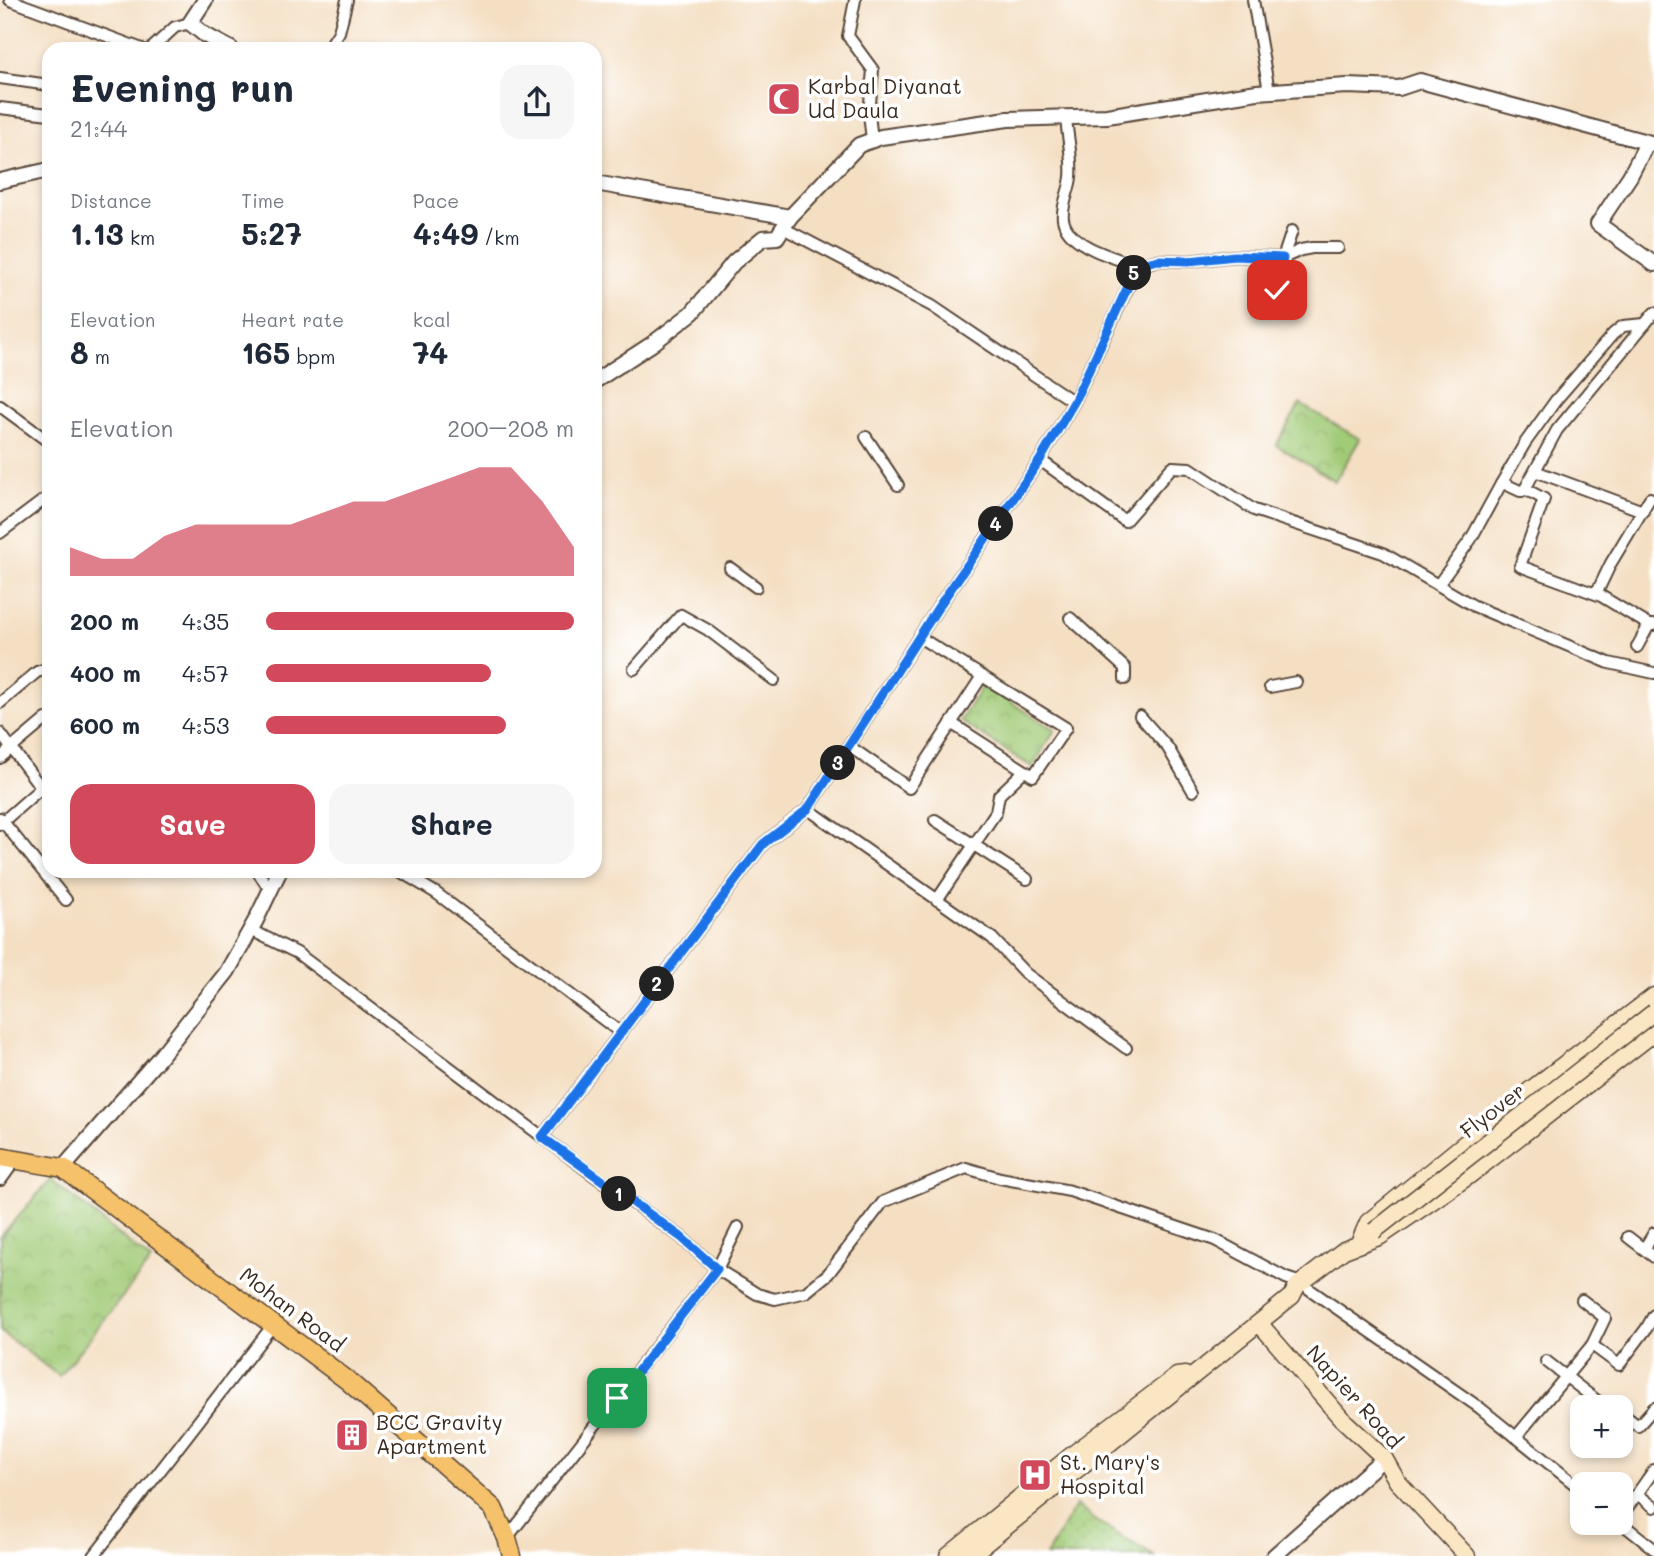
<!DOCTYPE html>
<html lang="en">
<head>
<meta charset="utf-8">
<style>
	:root { --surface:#fff; --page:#f6f6f7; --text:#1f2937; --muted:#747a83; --accent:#d1495b }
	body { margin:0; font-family:Mali,sans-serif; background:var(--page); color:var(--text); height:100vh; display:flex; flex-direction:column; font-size:26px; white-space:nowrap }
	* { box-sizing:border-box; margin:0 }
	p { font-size:23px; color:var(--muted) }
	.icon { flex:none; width:38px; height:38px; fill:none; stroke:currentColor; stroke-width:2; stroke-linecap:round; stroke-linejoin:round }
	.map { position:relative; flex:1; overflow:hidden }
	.drawer { position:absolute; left:42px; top:42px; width:560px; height:836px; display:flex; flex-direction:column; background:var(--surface); border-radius:21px; box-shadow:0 4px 10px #0003 }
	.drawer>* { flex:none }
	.fabs { position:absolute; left:1570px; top:1395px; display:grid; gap:14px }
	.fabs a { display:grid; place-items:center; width:63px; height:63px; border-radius:14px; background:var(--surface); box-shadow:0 4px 10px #0003; font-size:35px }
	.pin { position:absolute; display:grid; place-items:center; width:60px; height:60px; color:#fff; margin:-30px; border-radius:14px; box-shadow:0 4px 10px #0006 }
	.km { position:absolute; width:35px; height:35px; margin:-18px; border-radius:50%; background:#222; color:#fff; font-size:19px; line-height:35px; text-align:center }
	.round { display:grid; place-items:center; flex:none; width:74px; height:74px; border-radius:21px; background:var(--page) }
	.summary { display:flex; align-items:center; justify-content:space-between; height:119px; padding:0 28px }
	h1 { font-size:38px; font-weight:700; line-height:52px }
	.figures { display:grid; grid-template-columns:repeat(3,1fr); gap:10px; height:119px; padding:7px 28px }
	.figures div { display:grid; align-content:center }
	.figures b { font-size:30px; font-weight:700 }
	.figures small { font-size:19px; font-weight:400 }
	.figures p { font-size:19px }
	.chart { height:196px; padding:14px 28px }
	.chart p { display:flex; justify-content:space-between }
	.chart svg { width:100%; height:126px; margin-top:7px; fill:var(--accent); opacity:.7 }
	.cta { display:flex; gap:14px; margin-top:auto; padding:14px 28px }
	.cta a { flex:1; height:80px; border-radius:21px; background:var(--accent); color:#fff; font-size:28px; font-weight:700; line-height:80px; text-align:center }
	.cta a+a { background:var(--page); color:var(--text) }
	ul { padding:0 28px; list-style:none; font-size:23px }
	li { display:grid; grid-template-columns:112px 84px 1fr; align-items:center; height:52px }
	li i { height:18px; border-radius:9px; background:var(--accent) }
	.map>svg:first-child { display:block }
	.grass { fill:url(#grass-dots); stroke:#6e7a4a; stroke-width:2 }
	.park { fill:url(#park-crowns); stroke:#6e7a4a; stroke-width:2 }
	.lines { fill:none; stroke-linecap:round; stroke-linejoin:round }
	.minor-casing { stroke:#574537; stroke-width:14 }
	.tertiary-casing { stroke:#574537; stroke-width:18 }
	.secondary-casing { stroke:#574537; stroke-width:19 }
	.primary-casing { stroke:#574537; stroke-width:21 }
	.minor { stroke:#fff; stroke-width:10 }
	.tertiary { stroke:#fff; stroke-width:14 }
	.secondary { stroke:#fbe6c4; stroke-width:16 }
	.primary { stroke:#f5c16b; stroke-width:18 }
	.secondary-bridge-casing { stroke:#574537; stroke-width:19; stroke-linecap:butt }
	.secondary-bridge { stroke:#fbe6c4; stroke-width:16 }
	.route-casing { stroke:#fff; stroke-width:14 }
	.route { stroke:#1a73e8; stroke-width:9 }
	.labels { text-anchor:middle; stroke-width:7; stroke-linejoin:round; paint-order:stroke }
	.poi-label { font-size:21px; fill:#3b2a1e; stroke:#fff; text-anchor:start }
	.street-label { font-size:21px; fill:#3b2a1e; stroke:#fff }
</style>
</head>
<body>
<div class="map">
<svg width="1654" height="1556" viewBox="0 0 1654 1556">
	<defs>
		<pattern id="grass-dots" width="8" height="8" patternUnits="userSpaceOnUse" patternTransform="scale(1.75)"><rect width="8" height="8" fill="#a1cb77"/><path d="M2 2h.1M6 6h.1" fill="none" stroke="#8cae66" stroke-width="1.8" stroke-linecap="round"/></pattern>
		<pattern id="park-crowns" width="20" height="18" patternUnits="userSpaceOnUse" patternTransform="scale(1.75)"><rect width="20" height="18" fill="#a1cb77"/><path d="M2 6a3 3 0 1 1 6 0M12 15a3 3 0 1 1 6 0" fill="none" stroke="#8cae66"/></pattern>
	</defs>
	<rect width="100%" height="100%" fill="#fff"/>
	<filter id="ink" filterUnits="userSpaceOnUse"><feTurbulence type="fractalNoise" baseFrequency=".0143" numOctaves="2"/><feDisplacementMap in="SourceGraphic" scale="14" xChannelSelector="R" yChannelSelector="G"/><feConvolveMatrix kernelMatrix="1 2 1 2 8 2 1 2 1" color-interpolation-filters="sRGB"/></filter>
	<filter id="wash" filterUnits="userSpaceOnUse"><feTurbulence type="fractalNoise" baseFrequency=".00686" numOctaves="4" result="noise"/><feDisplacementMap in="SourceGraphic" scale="28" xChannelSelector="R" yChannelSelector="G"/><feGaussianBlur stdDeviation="1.57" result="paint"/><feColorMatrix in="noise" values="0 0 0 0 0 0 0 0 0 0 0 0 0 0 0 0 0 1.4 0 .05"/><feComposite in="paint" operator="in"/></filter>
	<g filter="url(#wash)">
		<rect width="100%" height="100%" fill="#f4dfc3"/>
		<polygon class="grass" points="1076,1505 1096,1521 1154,1556 1046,1556"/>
		<g class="park">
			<polygon points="1300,404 1360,439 1335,481 1276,445"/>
			<polygon points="983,685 1055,730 1032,767 960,721"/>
			<polygon points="51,1179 151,1261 59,1376 0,1331 0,1237"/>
		</g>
	</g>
	<g filter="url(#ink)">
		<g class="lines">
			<defs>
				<g id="minor">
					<polyline points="10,0 142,49"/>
					<polyline points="855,0 848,36 873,70 869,114 872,140"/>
					<polyline points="1253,0 1269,91"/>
					<polyline points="151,49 175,27 190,23"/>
					<polyline points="328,49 339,32 347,0"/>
					<polyline points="0,78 49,85"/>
					<polyline points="0,108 49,114"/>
					<path d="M 1066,117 C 1067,135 1073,159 1071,177 C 1070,190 1061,206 1063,219 C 1067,246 1116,258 1138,266 L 1074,402 L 1040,460 L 1125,521 L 1172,467 L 1190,468 L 1254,510 L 1383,553 L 1474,606 L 1609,663 L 1654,673"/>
					<polyline points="783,228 932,306 1074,402"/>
					<polyline points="1138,266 1158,260 1189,261 1235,256 1283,258 1301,250 1312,248 1338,248"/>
					<polyline points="1277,290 1283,258 1292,231"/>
					<polyline points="0,406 49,442"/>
					<polyline points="866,437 898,485"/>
					<polyline points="1535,471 1643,511"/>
					<polyline points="1501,484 1525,443 1556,400 1613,334 1623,326 1645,324"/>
					<polyline points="1525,489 1544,499 1520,566 1601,596 1649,625"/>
					<polyline points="0,533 49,496"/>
					<polyline points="730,568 756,587"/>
					<polyline points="1438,585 1471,539 1501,484 1505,484 1520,491 1523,491 1525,489 1557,430 1654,313"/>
					<polyline points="1594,593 1599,588 1611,563 1650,498"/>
					<polyline points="1070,618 1125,668 1125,679"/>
					<polyline points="919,637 1066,728 1033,776 951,723"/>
					<polyline points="1637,647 1649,625 1654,625"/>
					<polyline points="634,669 681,615 708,630 774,680"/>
					<polyline points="1270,687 1296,682"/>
					<polyline points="0,703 37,672 49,668"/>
					<polyline points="1140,716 1168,748 1193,791"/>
					<polyline points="0,733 49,798"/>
					<polyline points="849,746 909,788 982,676"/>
					<polyline points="0,758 46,719 49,719"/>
					<polyline points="808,809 992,938 1025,973 1126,1048"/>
					<polyline points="0,818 66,900"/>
					<polyline points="935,820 1027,879"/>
					<polyline points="0,824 41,788"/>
					<polyline points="258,872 270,890"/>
					<polyline points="401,872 436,893 621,1033"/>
					<polyline points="937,900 996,812 999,795 1024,771"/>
					<polyline points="251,930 297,953 588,1171 681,1237 717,1269 757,1294 775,1299 806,1292 828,1274 883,1202 966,1168 1000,1178 1070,1191 1215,1240 1286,1278 1301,1283"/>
					<polyline points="542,1137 763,844 808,809 939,606 1040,460"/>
					<polyline points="1628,1237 1654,1257"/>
					<polyline points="1644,1249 1654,1233"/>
					<polyline points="1309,1289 1480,1408 1582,1490"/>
					<polyline points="1582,1300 1605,1318 1592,1345"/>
					<polyline points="1546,1361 1605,1407"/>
					<polyline points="1620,1412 1638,1426 1654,1408"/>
					<polyline points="1516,1437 1592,1345 1619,1365 1646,1329 1654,1315"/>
					<polyline points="1637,1494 1654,1507"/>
					<polyline points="1620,1518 1654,1470"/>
					<polyline points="1620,1522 1654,1549"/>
					<polyline points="507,1538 717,1269 738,1227"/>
					<polyline points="94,1556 273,1325"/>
				</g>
				<g id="tertiary">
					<polyline points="205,0 190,23 205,35 231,49"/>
					<polyline points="1647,143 1630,176 1598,224 1654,264"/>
					<polyline points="0,181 49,170"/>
					<polyline points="595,183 790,217"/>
					<polyline points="595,381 652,344 692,313 734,262 763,238 777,237 790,217 859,145 881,137 1008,119 1107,116 1257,92 1347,86 1399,88 1420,81 1654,144"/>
					<polyline points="63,1168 159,1058 227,972 256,920 279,872"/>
					<polyline points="0,1178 13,1160"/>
					<polyline points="1274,1556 1384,1458"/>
				</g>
				<g id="secondary">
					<polyline points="1359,1243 1368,1222 1534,1087 1654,996"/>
					<polyline points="1259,1323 1341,1418 1384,1458 1397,1481 1467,1556"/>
					<polyline points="948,1556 1073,1454 1177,1376 1185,1375"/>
					<polyline points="970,1556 1292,1296 1297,1286 1344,1250 1381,1236 1466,1178 1654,1033"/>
				</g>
				<polyline id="primary" points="0,1157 63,1168 347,1380 493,1508 507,1538 512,1556"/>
			</defs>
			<use href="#minor" class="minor-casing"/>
			<use href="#tertiary" class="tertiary-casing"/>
			<use href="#secondary" class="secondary-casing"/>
			<use href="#primary" class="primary-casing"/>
			<use href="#minor" class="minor"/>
			<use href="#tertiary" class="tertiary"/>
			<use href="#secondary" class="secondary"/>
			<use href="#primary" class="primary"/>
			<defs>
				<polyline id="secondary-bridge" points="1374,1231 1654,1012"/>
			</defs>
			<use href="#secondary-bridge" class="secondary-bridge-casing"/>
			<use href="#secondary-bridge" class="secondary-bridge"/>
		</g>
	</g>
	<g class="lines" filter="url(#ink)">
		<defs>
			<polyline id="route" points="617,1398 717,1269 681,1237 542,1137 763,844 808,809 939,606 1040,460 1074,402 1138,265 1158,260 1189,261 1235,256 1283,258 1277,290"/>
		</defs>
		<use href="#route" class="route-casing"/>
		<use href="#route" class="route"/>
	</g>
	<defs>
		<symbol id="mosque-square" viewBox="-11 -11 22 22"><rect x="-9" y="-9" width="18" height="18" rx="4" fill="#d1495b" stroke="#fff"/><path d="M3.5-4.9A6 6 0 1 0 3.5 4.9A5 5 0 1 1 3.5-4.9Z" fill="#fff"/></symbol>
		<symbol id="building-square" viewBox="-11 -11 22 22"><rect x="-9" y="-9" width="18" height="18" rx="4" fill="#d1495b" stroke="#fff"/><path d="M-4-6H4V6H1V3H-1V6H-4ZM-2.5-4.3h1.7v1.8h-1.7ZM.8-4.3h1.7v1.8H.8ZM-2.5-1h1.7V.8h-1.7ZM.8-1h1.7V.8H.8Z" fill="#fff"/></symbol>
		<symbol id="hospital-square" viewBox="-11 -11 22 22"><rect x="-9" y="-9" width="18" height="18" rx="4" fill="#d1495b" stroke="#fff"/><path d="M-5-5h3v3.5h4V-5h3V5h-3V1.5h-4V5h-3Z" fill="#fff"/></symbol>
	</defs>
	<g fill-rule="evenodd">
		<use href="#mosque-square" x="765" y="80" width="38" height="38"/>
		<use href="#building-square" x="333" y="1416" width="38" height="38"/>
		<use href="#hospital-square" x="1016" y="1456" width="38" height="38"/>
	</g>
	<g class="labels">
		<g class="poi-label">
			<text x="808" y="94">Karbal Diyanat<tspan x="808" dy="24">Ud Daula</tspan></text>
			<text x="376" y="1430">BCC Gravity<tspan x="376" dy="24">Apartment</tspan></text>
			<text x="1060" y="1470">St. Mary's<tspan x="1060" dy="24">Hospital</tspan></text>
		</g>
		<g class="street-label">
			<text transform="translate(1493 1111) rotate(-38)" y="7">Flyover</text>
			<text transform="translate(292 1310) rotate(37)" y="7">Mohan Road</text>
			<text transform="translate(1354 1397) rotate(48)" y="7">Napier Road</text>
		</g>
	</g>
</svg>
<div class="fabs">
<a>+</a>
<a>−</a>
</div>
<div class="pin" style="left:617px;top:1398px;background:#1e9e55"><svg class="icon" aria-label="arrive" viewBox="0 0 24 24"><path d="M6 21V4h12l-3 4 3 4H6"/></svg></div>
<div class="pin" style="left:1277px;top:290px;background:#d93025"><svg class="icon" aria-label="check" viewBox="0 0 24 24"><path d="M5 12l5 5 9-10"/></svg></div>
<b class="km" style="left:619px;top:1194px">1</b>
<b class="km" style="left:657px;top:984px">2</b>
<b class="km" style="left:838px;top:763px">3</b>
<b class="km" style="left:996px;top:524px">4</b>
<b class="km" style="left:1134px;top:273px">5</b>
<section class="drawer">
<div class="summary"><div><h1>Evening run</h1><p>21:44</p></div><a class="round"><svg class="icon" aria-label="share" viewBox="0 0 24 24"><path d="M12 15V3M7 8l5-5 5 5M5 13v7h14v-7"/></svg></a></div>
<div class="figures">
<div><p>Distance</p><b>1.13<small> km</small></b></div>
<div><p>Time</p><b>5:27</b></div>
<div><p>Pace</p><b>4:49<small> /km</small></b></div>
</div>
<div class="figures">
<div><p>Elevation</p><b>8<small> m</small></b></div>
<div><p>Heart rate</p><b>165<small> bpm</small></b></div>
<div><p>kcal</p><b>74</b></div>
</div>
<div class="chart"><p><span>Elevation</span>200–208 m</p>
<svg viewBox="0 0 160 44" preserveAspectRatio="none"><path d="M0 44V34L10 38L20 38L30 30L40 26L50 26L60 26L70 26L80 22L90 18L100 18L110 14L120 10L130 6L140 6L150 18L160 34V44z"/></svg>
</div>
<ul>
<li><b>200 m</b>4:35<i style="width:100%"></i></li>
<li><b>400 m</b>4:57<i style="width:73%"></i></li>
<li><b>600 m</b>4:53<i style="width:78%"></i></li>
</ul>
<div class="cta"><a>Save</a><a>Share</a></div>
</section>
</div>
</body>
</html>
